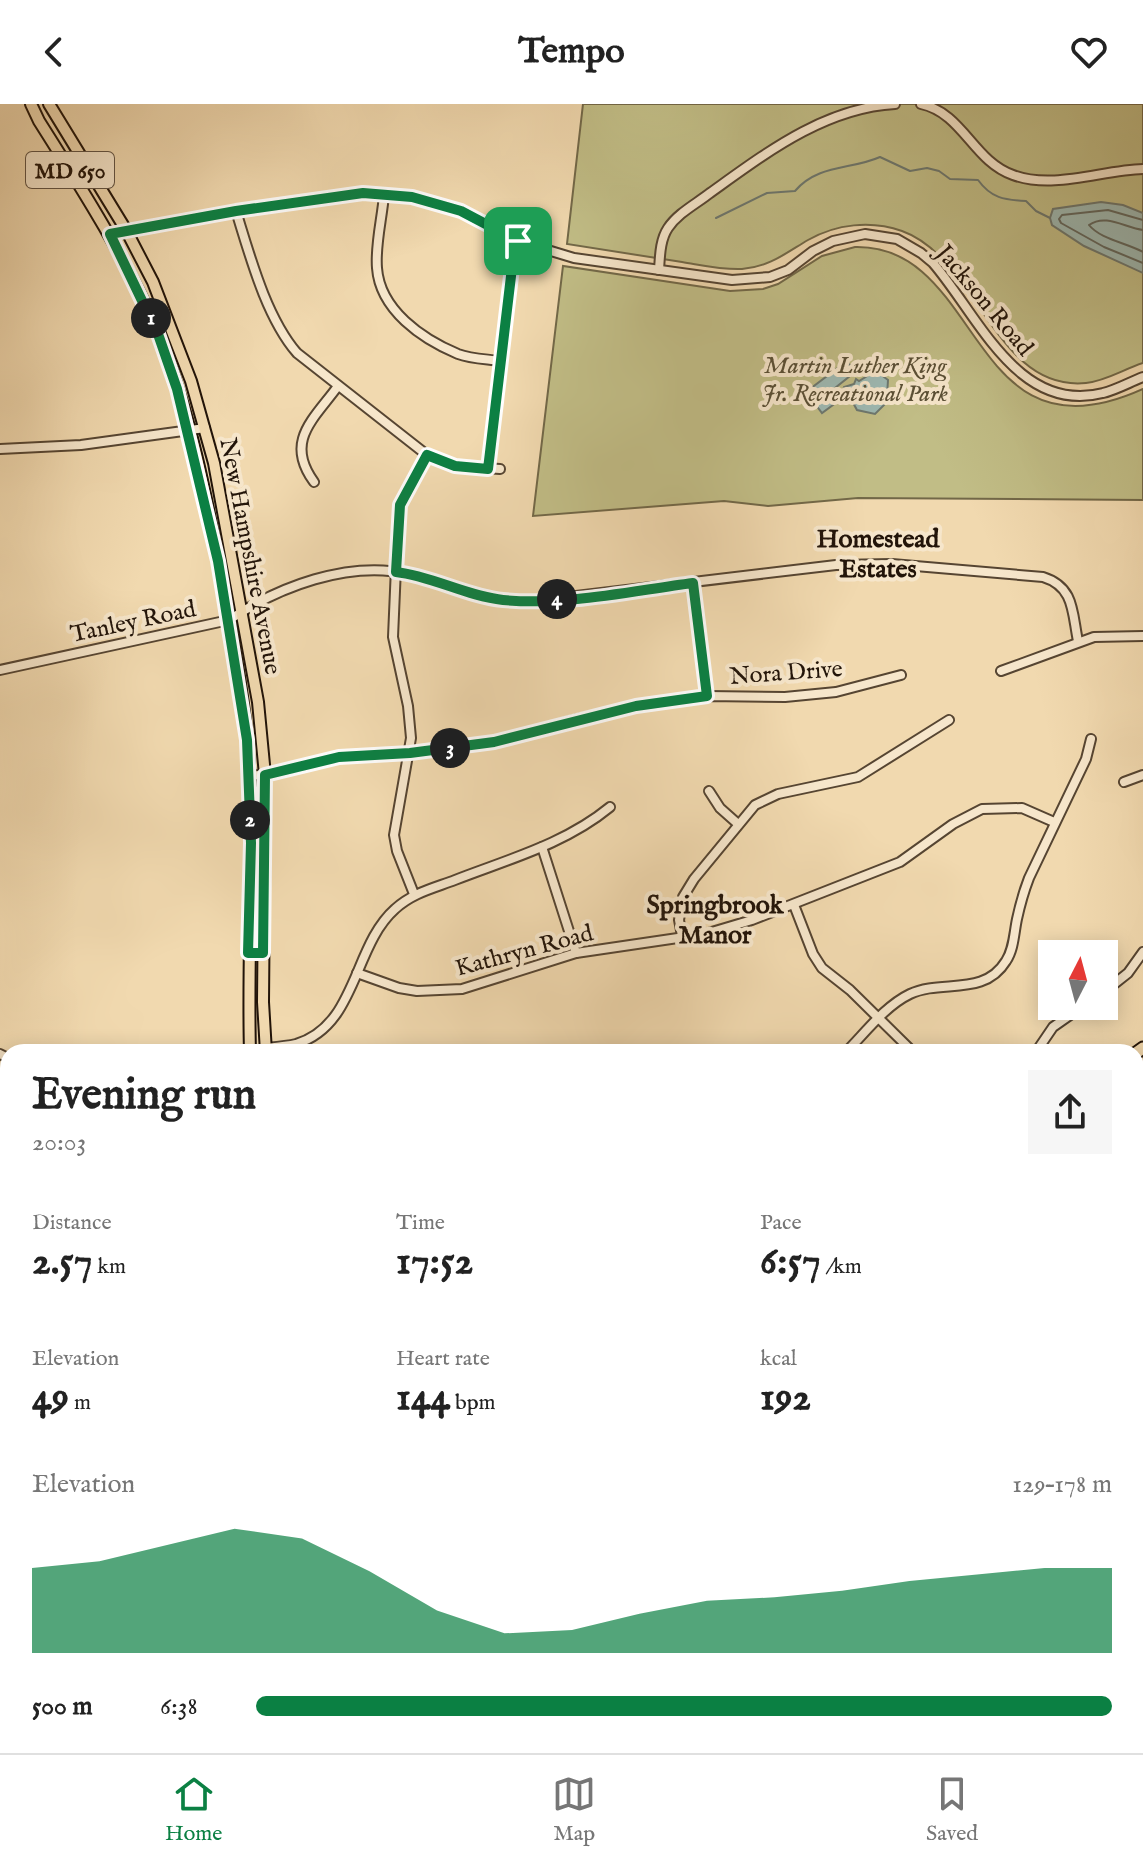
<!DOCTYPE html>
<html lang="en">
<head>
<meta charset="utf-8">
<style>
	:root { --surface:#fff; --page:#f6f6f6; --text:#222; --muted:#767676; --line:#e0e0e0; --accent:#0b8043 }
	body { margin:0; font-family:"IM FELL English",serif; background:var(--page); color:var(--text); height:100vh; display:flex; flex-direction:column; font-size:30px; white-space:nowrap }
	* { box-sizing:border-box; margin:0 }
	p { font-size:26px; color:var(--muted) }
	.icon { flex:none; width:44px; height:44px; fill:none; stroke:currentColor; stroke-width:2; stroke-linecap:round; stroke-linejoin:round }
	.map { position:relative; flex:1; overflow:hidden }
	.side { position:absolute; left:0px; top:940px; width:1144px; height:710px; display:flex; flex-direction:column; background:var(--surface); border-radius:24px 24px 0 0; box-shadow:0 4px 20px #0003 }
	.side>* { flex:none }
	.needle { width:52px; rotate:6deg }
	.buttons { position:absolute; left:1038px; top:836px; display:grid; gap:16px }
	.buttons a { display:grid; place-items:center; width:80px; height:80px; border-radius:0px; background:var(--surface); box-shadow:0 4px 20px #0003; font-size:40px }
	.pin { position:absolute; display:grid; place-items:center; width:68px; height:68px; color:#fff; margin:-34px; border-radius:16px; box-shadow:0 4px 12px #0006 }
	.km { position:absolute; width:40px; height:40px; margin:-20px; border-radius:50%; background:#222; color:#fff; font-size:22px; line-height:40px; text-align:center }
	.round { display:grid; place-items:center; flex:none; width:84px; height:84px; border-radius:0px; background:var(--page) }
	.headline { display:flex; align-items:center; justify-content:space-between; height:136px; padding:0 32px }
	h1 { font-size:44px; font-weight:700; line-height:60px }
	.figures { display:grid; grid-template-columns:repeat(3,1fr); gap:12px; height:136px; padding:8px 32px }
	.figures div { display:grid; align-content:center }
	.figures b { font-size:40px; font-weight:700 }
	.figures small { font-size:22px; font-weight:400 }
	.figures p { font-size:22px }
	.chart { height:224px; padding:16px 32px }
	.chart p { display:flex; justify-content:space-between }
	.chart svg { width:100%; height:144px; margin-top:8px; fill:var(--accent); opacity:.7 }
	ul { padding:0 32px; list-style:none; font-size:26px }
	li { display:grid; grid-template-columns:128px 96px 1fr; align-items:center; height:60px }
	li i { height:20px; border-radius:10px; background:var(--accent) }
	header { display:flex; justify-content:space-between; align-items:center; height:104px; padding:0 32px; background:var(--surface); font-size:36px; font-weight:700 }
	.tabs { display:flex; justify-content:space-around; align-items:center; height:112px; border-top:2px solid var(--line); background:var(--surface); font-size:22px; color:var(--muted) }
	.tabs a { display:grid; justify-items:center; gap:4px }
	.tabs .on { color:var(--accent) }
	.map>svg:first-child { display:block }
	.green { fill:#c1bd86; stroke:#726848; stroke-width:2 }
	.water { fill:#9db9b3; stroke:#6c776f; stroke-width:2 }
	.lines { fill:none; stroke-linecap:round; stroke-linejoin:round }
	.shore { stroke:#60665e; stroke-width:2 }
	.stream { stroke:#6c776f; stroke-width:2 }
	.minor-casing { stroke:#564532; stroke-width:12 }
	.major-casing { stroke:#221409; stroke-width:14 }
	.highway-casing { stroke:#221409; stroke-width:15 }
	.minor { stroke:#f6e6cb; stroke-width:8 }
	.major { stroke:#f1d9af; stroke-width:10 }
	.highway { stroke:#f1d9af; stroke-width:11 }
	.route-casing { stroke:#fff; stroke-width:16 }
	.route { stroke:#0b8043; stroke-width:10 }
	.labels { text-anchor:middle; stroke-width:8; stroke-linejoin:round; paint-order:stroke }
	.shield { fill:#f6e6cb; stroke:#625343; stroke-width:2 }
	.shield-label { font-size:22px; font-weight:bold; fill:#221409 }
	.street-label { font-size:24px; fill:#221409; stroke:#f6e6cb }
	.park-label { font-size:24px; font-style:italic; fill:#5a4f35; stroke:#f6e6cb }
	.neighbourhood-label { font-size:26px; font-weight:bold; fill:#221409; stroke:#f6e6cb }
</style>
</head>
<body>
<header><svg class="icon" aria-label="back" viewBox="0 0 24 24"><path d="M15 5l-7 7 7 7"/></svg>Tempo<svg class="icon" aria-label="heart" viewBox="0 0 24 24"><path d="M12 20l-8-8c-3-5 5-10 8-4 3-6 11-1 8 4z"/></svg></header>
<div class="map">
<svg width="1143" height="1649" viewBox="0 0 1143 1649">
	<rect width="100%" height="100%" fill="#f1d9af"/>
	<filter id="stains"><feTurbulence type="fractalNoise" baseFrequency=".0025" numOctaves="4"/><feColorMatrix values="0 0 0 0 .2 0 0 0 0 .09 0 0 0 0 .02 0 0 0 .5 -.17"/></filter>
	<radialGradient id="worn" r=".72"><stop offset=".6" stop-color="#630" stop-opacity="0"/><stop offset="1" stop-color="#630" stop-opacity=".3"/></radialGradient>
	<g class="green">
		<path d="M 583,0 L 1143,0 L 1143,259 C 1124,265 1106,277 1086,279 C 995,288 978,154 902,127 C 871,116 836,120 808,136 C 786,149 769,163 742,165 C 722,166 701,161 682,158 C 644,152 606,146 567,140 Z"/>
		<path d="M 855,143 C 985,140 967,365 1143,285 L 1143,396 L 858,394 L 768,402 L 724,397 L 533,412 L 563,162 L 730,187 L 763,185 L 778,180 L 822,152 Z"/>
		<polygon points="1143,1056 1143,1231 1136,1236 1136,1059"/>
	</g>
	<g class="water">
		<polygon points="1101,98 1123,101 1143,109 1143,169 1084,142 1052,121 1050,114 1053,105"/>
		<polygon points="847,257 855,268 830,288 837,298 822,309 806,288"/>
		<polygon points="880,270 888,276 887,292 896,290 900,296 895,299 887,298 875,310 857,306 851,295 852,286 849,289 843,288 844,283 854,280 856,275 859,277 869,271"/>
	</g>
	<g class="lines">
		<g class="shore">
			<polyline points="1143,116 1108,106 1062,111 1059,115 1061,119 1104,143 1143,159"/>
			<path d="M 1143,126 C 1125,124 1106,109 1089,121 C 1100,135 1127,139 1143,148"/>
		</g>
		<g class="stream">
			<path d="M 716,114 L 767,89 L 795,87 C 818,60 851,66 880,53 L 910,67 L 927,64 L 939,67 L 950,75 L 978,76 C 991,94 1004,96 1026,97 L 1036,107 L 1050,114"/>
			<polyline points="1136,1128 1143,1126"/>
		</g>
		<defs>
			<g id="minor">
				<path d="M 921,0 C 963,9 973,57 1013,71 C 1053,86 1102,66 1143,65"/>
				<path d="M 384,91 C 382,115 375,141 377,164 C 380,206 422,235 458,250 C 471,255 486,255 500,257"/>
				<path d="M 236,107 C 250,152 266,213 297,249 L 427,351 L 455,362 L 500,365"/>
				<path d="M 110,130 L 236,107 L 363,89 L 412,93 L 461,107 L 518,137 L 574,154 L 732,176 L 770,173 L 788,166 L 813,147 L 833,137 L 865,130 L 897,135 L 921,149 L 933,159 C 978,211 1018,311 1103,289 C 1116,286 1130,278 1143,273"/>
				<path d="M 659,166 C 660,152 660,136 668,124 C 678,109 696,100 710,89 C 766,49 824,4 895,0"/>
				<polyline points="0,345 81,341 205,324"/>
				<polyline points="488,365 514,147 518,137"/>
				<path d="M 314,378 C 284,337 314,315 338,282"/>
				<polyline points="693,479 707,592"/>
				<path d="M 0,566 L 229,516 C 278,483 348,456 409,470 C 430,474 451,484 473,490 C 493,495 513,496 534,497 L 836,461 L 892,460 L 1043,473 C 1075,483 1072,509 1078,537"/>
				<polyline points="1001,567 1094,533 1143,532"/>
				<polyline points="249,672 277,669 339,653 410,649 494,638 578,615 636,602 707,592 785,593 836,588 901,571"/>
				<polyline points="1124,678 1143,671"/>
				<polyline points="709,687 720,704 738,720"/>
				<polyline points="542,743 576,849"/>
				<polyline points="414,790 397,747 394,731 411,634 408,602 393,533 398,417 400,401 427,351"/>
				<polyline points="794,801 813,850 822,864 850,886 913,948"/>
				<polyline points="682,832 679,816 683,793 694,775 755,701 778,690 858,673 949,616"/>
				<polyline points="357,869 399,884 417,887 462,885 576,849 705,830 752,816 900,758 953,720 982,705 1022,704 1054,718"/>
				<polyline points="1104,888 1128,869 1143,848"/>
				<path d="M 266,944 C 276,943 287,942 296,940 C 357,922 353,842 395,805 C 412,789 434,784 455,776 C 509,755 565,740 610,703"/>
				<path d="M 846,948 C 865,929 885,902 910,890 C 942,875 984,893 1006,857 C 1014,845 1014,829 1017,815 C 1020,801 1024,787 1029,774 L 1086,655 L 1091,635"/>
				<polyline points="1036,948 1053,923 1083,902"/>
				<polyline points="0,950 8,954"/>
				<polyline points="1136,1042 1143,1040"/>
				<polyline points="0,1076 8,1071"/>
				<polyline points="0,1222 8,1225"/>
				<polyline points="1136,1286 1143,1281"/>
				<polyline points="1136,1345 1143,1343"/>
				<polyline points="0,1422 8,1412"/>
				<polyline points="1136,1464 1143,1471"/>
				<polyline points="0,1515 8,1516"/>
				<polyline points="1136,1581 1143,1570"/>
				<polyline points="0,1592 8,1593"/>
				<polyline points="0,1615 8,1615"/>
				<polyline points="831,1649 833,1642"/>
				<polyline points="962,1649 968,1642"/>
				<polyline points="1048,1649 1061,1642"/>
			</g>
			<g id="major">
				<path d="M 31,0 L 39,17 C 82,85 125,152 157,227 C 190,306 207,395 222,479 C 232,530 242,582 247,634 C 256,738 247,843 250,948"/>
				<polyline points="49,0 126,126 153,178 191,277 214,359 258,598 265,671 263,898 266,948"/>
				<polyline points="301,1642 302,1649"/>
				<polyline points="318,1642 318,1649"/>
			</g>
			<g id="highway">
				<polyline points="1136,949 1143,944"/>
				<polyline points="1136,974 1143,970"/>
				<polyline points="204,1642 210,1649"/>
				<polyline points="68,1649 79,1642"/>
				<polyline points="94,1649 104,1642"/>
				<polyline points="111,1649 147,1645 169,1649"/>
				<polyline points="279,1649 286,1642"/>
				<polyline points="356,1649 361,1642"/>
			</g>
		</defs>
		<use href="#minor" class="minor-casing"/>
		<use href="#major" class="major-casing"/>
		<use href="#highway" class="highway-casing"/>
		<use href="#minor" class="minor"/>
		<use href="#major" class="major"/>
		<use href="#highway" class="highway"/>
	</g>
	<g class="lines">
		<defs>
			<path id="route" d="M 363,89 L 412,93 L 461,107 L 518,137 L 514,147 L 488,365 L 455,362 L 427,351 L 400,401 L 396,468 C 432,472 466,492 503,496 C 565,502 631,487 693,479 L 707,592 L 636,602 L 494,638 L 410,649 L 339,653 L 265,671 L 263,849 L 248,849 L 251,739 L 247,636 L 218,457 L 177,285 L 158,230 L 110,130 L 236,107 Z"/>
		</defs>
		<use href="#route" class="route-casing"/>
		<use href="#route" class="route"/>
	</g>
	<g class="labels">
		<rect class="shield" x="26" y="48" width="88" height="36" rx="6"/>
		<g class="shield-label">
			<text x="70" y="74">MD 650</text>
		</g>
		<g class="street-label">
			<text transform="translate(985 196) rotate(50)" y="8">Jackson Road</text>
			<text transform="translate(251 452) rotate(79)" y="8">New Hampshire Avenue</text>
			<text transform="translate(133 517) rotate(-12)" y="8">Tanley Road</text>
			<text transform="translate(786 568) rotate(-4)" y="8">Nora Drive</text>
			<text transform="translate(524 846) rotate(-15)" y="8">Kathryn Road</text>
		</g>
		<g class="park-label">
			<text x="855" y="269">Martin Luther King<tspan x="855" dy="28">Jr. Recreational Park</tspan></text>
		</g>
		<g class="neighbourhood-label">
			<text x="878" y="443">Homestead<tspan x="878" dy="30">Estates</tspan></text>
			<text x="715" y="809">Springbrook<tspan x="715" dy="30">Manor</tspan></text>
		</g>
	</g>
	<rect width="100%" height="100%" filter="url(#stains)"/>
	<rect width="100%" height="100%" fill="url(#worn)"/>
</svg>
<div class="buttons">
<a><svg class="needle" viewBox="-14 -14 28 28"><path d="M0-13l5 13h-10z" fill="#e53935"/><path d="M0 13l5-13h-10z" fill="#767676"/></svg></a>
</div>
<div class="pin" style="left:518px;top:137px;background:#1e9e55"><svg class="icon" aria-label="arrive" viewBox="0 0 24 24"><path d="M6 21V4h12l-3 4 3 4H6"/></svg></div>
<b class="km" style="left:151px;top:214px">1</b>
<b class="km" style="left:250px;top:716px">2</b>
<b class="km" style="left:450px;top:644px">3</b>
<b class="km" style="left:557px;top:495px">4</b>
<section class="side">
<div class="headline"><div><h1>Evening run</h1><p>20:03</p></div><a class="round"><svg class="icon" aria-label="share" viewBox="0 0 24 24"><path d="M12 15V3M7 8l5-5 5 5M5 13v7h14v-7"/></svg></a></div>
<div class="figures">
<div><p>Distance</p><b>2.57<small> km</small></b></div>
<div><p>Time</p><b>17:52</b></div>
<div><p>Pace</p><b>6:57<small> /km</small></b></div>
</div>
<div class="figures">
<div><p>Elevation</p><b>49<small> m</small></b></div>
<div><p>Heart rate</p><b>144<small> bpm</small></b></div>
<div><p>kcal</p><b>192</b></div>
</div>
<div class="chart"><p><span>Elevation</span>129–178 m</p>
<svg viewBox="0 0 160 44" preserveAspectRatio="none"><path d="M0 44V18L10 16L20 11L30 6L40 9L50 19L60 31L70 38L80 37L90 32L100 28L110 27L120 25L130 22L140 20L150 18L160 18V44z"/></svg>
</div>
<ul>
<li><b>500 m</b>6:38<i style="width:100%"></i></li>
</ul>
</section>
</div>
<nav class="tabs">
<a class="on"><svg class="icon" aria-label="home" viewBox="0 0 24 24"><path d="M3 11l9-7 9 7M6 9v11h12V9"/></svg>Home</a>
<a><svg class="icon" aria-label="map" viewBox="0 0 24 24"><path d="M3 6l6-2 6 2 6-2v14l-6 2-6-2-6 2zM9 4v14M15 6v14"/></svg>Map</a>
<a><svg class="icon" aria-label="saved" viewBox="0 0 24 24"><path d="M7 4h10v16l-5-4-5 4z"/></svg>Saved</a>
</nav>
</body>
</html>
